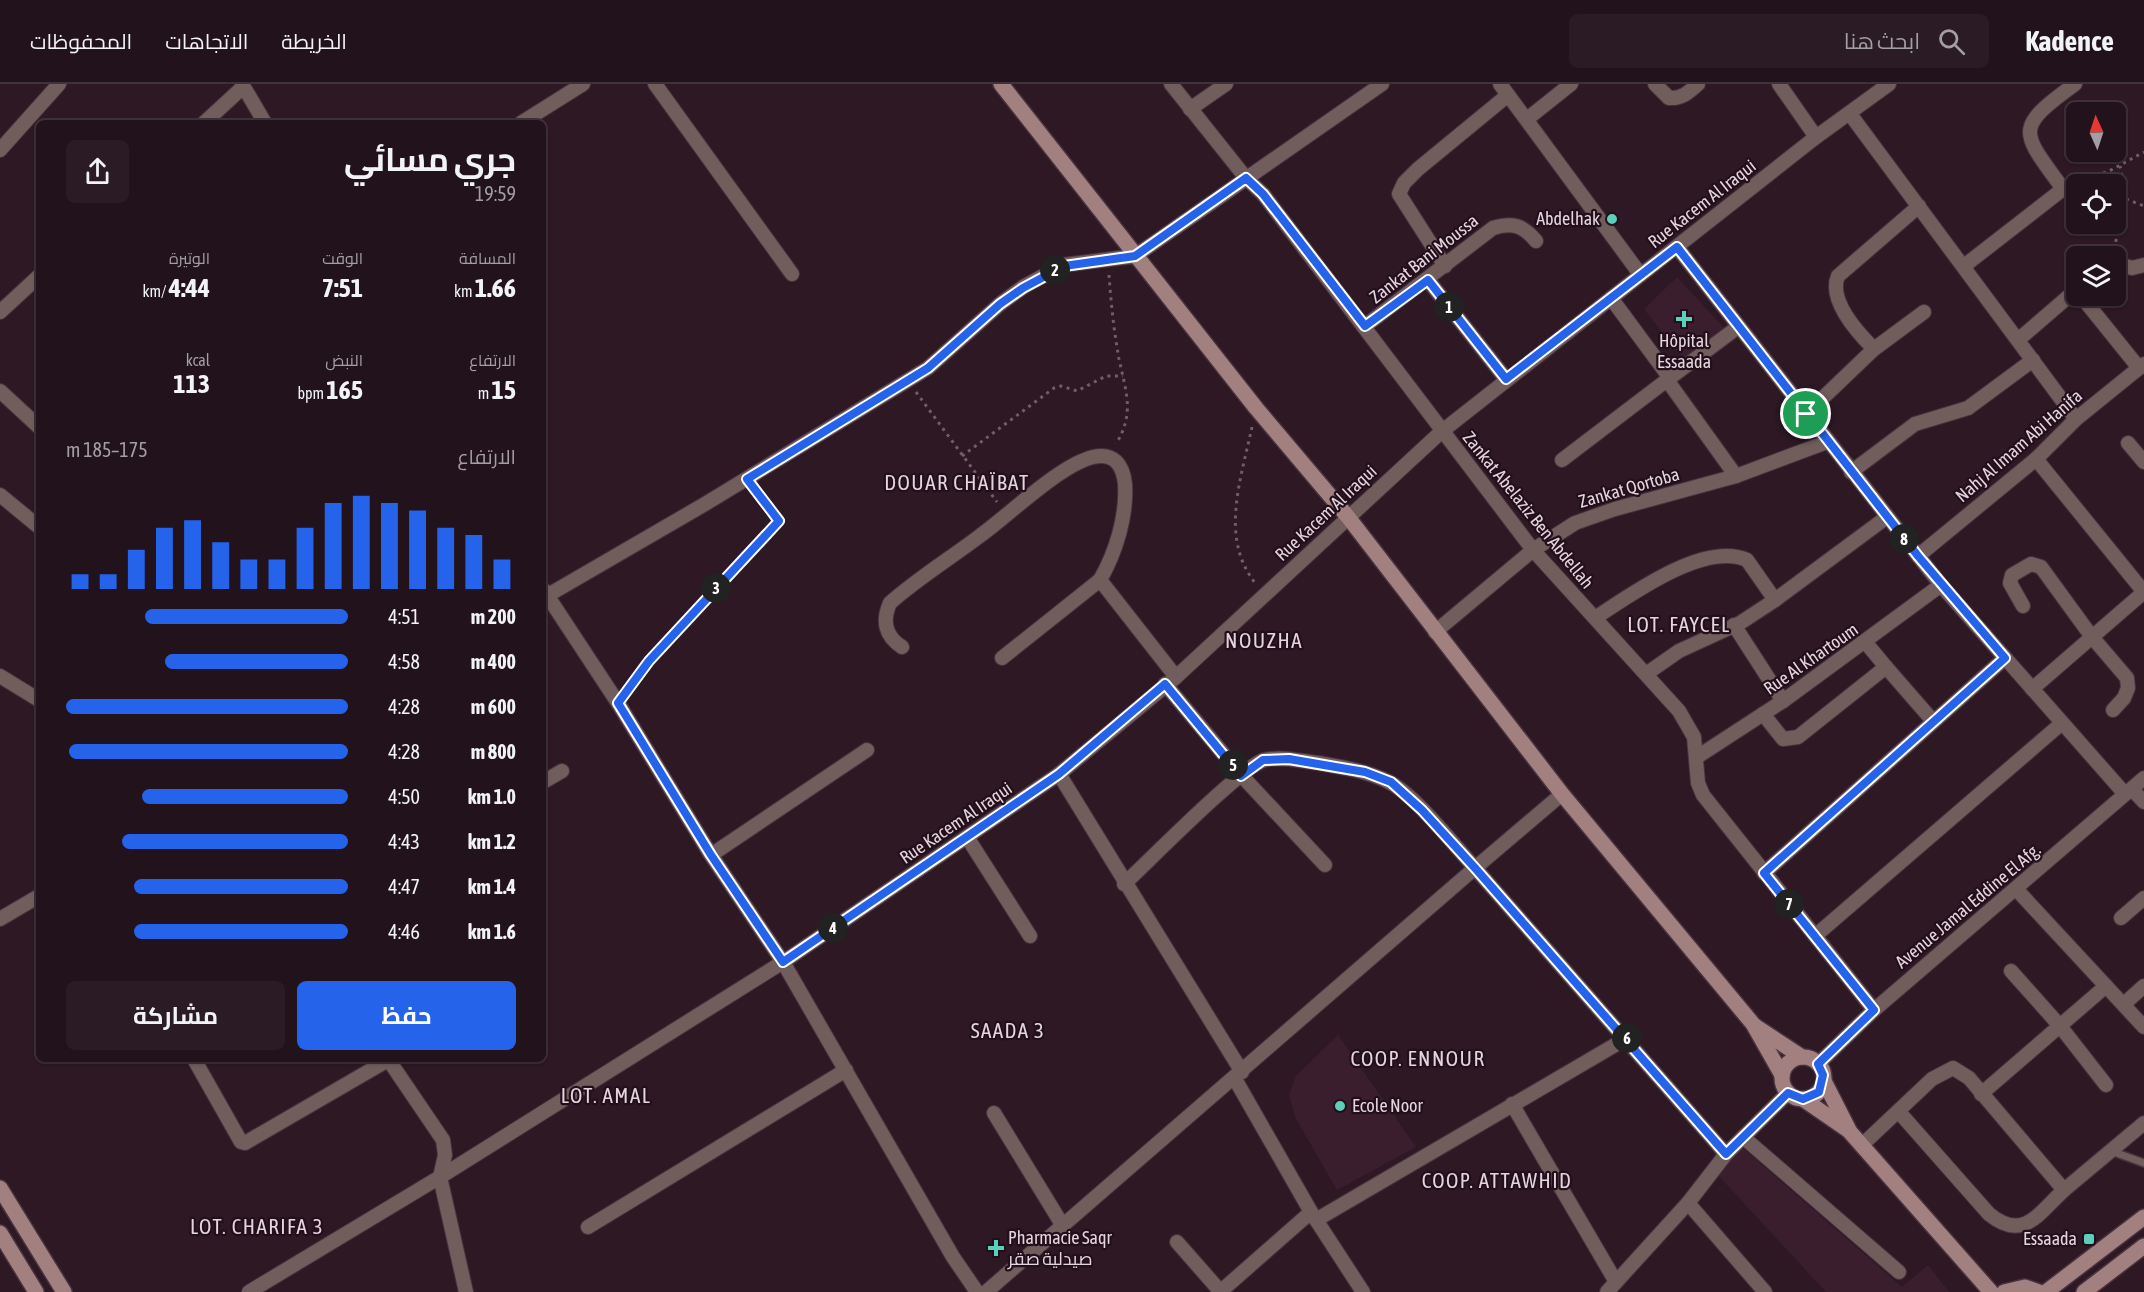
<!DOCTYPE html>
<html lang="ar">
<head>
<meta charset="utf-8">
<style>
	:root { --surface:#22121b; --page:#2a1b24; --text:#f1f3f6; --muted:#a29ea3; --line:#3f323a; --accent:#2563eb }
	body { margin:0; font-family:"Asap Condensed",Cairo,sans-serif; background:var(--page); color:var(--text); direction:rtl; height:100vh; display:flex; flex-direction:column; font-size:22px; white-space:nowrap }
	* { box-sizing:border-box; margin:0 }
	p { font-size:20px; color:var(--muted) }
	.icon { flex:none; width:33px; height:33px; fill:none; stroke:currentColor; stroke-width:2; stroke-linecap:round; stroke-linejoin:round }
	.map { position:relative; flex:1; overflow:hidden; direction:ltr }
	.sheet { position:absolute; left:36px; top:36px; width:510px; height:942px; display:flex; flex-direction:column; background:var(--surface); border-radius:9px; box-shadow:0 2px 4px #0004,0 0 0 2px var(--line); direction:rtl }
	.sheet>* { flex:none }
	.needle { width:39px; rotate:357deg }
	.tools { position:absolute; left:2066px; top:18px; display:grid; gap:12px }
	.tools a { display:grid; place-items:center; width:60px; height:60px; border-radius:9px; background:var(--surface); box-shadow:0 2px 4px #0004,0 0 0 2px var(--line); font-size:30px }
	.pin { position:absolute; display:grid; place-items:center; width:51px; height:51px; color:#fff; margin:-26px; border:3px solid #fff; border-radius:50%; box-shadow:0 2px 6px #0007 }
	.km { position:absolute; width:30px; height:30px; margin:-15px; border-radius:50%; background:#222; color:#fff; font-size:16px; line-height:30px; text-align:center }
	.round { display:grid; place-items:center; flex:none; width:63px; height:63px; border-radius:9px; background:var(--page) }
	.summary { display:flex; align-items:center; justify-content:space-between; height:102px; padding:0 30px }
	h1 { font-size:33px; font-weight:700; line-height:45px }
	.stats { display:grid; grid-template-columns:repeat(3,1fr); gap:9px; height:102px; padding:6px 30px }
	.stats div { display:grid; align-content:center }
	.stats b { font-size:26px; font-weight:700 }
	.stats small { font-size:16px; font-weight:400 }
	.stats p { font-size:16px }
	.chart { height:168px; padding:12px 30px }
	.chart p { display:flex; justify-content:space-between }
	.chart svg { width:100%; height:108px; margin-top:6px; stroke:var(--accent); stroke-width:6 }
	.action { display:flex; gap:12px; margin-top:auto; padding:12px 30px }
	.action a { flex:1; height:69px; border-radius:9px; background:var(--accent); color:#fff; font-size:24px; font-weight:700; line-height:69px; text-align:center }
	.action a+a { background:var(--page); color:var(--text) }
	ul { padding:0 30px; list-style:none; font-size:20px }
	li { display:grid; grid-template-columns:96px 72px 1fr; align-items:center; height:45px }
	li i { height:15px; border-radius:8px; background:var(--accent) }
	header { display:flex; align-items:center; gap:36px; box-sizing:border-box; height:84px; padding:0 30px; background:var(--surface); border-bottom:2px solid var(--line) }
	header strong { font-size:28px }
	nav { display:flex; gap:33px; margin-inline-start:auto; font-size:21px }
	.search { width:420px; height:54px; background:var(--page); display:flex; align-items:center; gap:15px; box-sizing:border-box; padding:0 21px; border-radius:9px; color:var(--muted); font-size:22px }
	.map>svg:first-child { display:block }
	.built { fill:#3a1e2e }
	.lines { fill:none; stroke-linecap:round; stroke-linejoin:round }
	.lane-casing { stroke:#47323e; stroke-width:10 }
	.street-casing { stroke:#47323e; stroke-width:16 }
	.secondary-casing { stroke:#47323e; stroke-width:18 }
	.path { stroke:#705d68; stroke-width:3; stroke-dasharray:3 4.5; stroke-linecap:butt }
	.lane { stroke:#725d5d; stroke-width:7 }
	.street { stroke:#725d5d; stroke-width:14 }
	.secondary { stroke:#a28080; stroke-width:15 }
	.route-casing { stroke:#fff; stroke-width:12 }
	.route { stroke:#2563eb; stroke-width:8 }
	.poi-dot { fill:#5cceba; stroke:#230f1b; stroke-width:2 }
	.labels { text-anchor:middle; stroke-width:4.5; stroke-linejoin:round; paint-order:stroke }
	.street-label { font-size:18px; fill:#e4d5dd; stroke:#230f1b }
	.poi-label { font-size:18px; fill:#e4d5dd; stroke:#230f1b; text-anchor:end }
	.quarter-label { font-size:21px; letter-spacing:1.5px; fill:#e4d5dd; stroke:#230f1b }
</style>
</head>
<body>
<header>
<strong>Kadence</strong>
<div class="search"><svg class="icon" aria-label="search" viewBox="0 0 24 24"><circle cx="10" cy="10" r="6"/><path d="M15 15l6 6"/></svg>ابحث هنا</div>
<nav><a>الخريطة</a><a>الاتجاهات</a><a>المحفوظات</a></nav>
</header>
<div class="map">
<svg width="2144" height="1208" viewBox="0 0 2144 1208">
	<rect width="100%" height="100%" fill="#2d1824"/>
	<g class="built">
		<polygon points="1677,193 1726,246 1686,279 1644,225"/>
		<polygon points="1338,951 1416,1063 1337,1106 1295,1033 1289,1011 1296,992"/>
		<polygon points="1737,1059 1902,1203 1928,1181 1949,1208 1826,1208 1714,1087"/>
	</g>
	<g class="lines">
		<defs>
			<polyline id="lane" points="2111,1067 2144,1079"/>
			<g id="street">
				<polyline points="242,0 265,39"/>
				<polyline points="655,0 792,190"/>
				<polyline points="1171,0 1246,94 1263,110 1533,466 1679,627 1694,653 1698,699 1703,711 1874,926"/>
				<polyline points="1500,0 1640,190"/>
				<path d="M 1655,0 L 1669,14 C 1682,15 1689,8 1698,0"/>
				<polyline points="1779,0 1816,53"/>
				<polyline points="1190,25 1226,0"/>
				<polyline points="1850,30 2076,335"/>
				<polyline points="1527,35 1571,0"/>
				<polyline points="204,39 243,3"/>
				<polyline points="521,39 583,0"/>
				<polyline points="0,66 59,0"/>
				<polyline points="1677,163 1941,501 2125,710"/>
				<polyline points="2115,179 2132,184 2144,181"/>
				<polyline points="1445,182 1399,110 1404,99 1418,85 1508,11"/>
				<path d="M 1964,182 L 2063,105 C 2021,47 2013,45 2075,0"/>
				<polyline points="1428,196 1506,295"/>
				<polyline points="2081,212 2139,284"/>
				<polyline points="1611,214 1670,294"/>
				<polyline points="0,228 39,192"/>
				<path d="M 1365,242 L 1493,144 C 1512,138 1523,141 1536,157"/>
				<polyline points="2018,256 2076,206"/>
				<polyline points="1874,265 1924,228"/>
				<polyline points="1667,296 1738,243"/>
				<polyline points="0,307 39,343"/>
				<path d="M 1806,330 L 1874,265 C 1857,248 1828,216 1838,192 L 1919,122"/>
				<polyline points="2128,359 2144,378"/>
				<polyline points="2036,375 2144,508"/>
				<polyline points="1562,376 1667,296 1736,392"/>
				<polyline points="1851,388 1915,340 1968,324 2033,276"/>
				<polyline points="0,411 39,443"/>
				<polyline points="1918,472 2036,375 2076,335 2144,280"/>
				<polyline points="543,505 618,619 711,771 783,878 953,1173 977,1208"/>
				<polyline points="543,514 705,420 928,284 1000,220 1023,203 1063,181 1135,172 1382,0"/>
				<polyline points="2023,522 2010,499 2012,491 2031,480 2041,483 2092,553 2127,594 2128,604 2124,614 2113,626"/>
				<path d="M 1595,534 C 1630,511 1704,457 1747,476 L 1775,516"/>
				<polyline points="1734,541 1783,617"/>
				<polyline points="1435,548 1533,466 1575,439 1615,425 1736,392 1827,358"/>
				<path d="M 902,563 C 885,552 882,537 890,519 C 918,494 951,474 981,451 C 1010,430 1060,381 1093,373 C 1114,368 1123,381 1125,400 C 1127,432 1116,468 1100,496 L 1176,593"/>
				<polyline points="1002,574 1100,496"/>
				<polyline points="1886,583 1933,637"/>
				<polyline points="1646,590 1679,567 1740,539 1775,516 1887,433"/>
				<polyline points="0,592 39,616"/>
				<polyline points="1165,600 1241,691 1325,781"/>
				<polyline points="2032,605 2144,508"/>
				<polyline points="1763,630 1783,655 1798,653 1886,583 1866,559"/>
				<polyline points="1697,673 1783,617 1941,501"/>
				<polyline points="1059,690 1242,988"/>
				<polyline points="543,698 562,687"/>
				<polyline points="2132,705 2144,718"/>
				<polyline points="967,753 1030,852"/>
				<polyline points="711,771 867,666"/>
				<polyline points="1764,789 2005,574"/>
				<path d="M 1124,800 C 1148,778 1241,683 1264,676 C 1281,672 1301,677 1318,679 C 1342,683 1367,687 1389,698 C 1416,712 1453,760 1475,784 L 1562,710"/>
				<polyline points="2017,806 2144,943"/>
				<polyline points="2121,834 2144,814"/>
				<polyline points="0,835 39,812"/>
				<polyline points="1815,852 2062,639"/>
				<polyline points="2011,887 2060,942 2106,1001"/>
				<polyline points="2124,920 2144,902"/>
				<polyline points="194,975 241,1058 245,1059 388,976"/>
				<polyline points="1818,980 1874,926 2144,694"/>
				<polyline points="1235,995 1311,1128 1363,1208"/>
				<polyline points="1981,1010 2106,902"/>
				<polyline points="1512,1020 1616,1198"/>
				<path d="M 1899,1028 L 1989,1130 C 2023,1158 2038,1130 2064,1106"/>
				<polyline points="994,1029 1063,1142"/>
				<polyline points="1743,1053 1899,1188"/>
				<polyline points="1862,1061 1932,995 1953,984 1969,994 2064,1106 2144,1039"/>
				<polyline points="1688,1119 1765,1208"/>
				<polyline points="1316,1136 1627,954"/>
				<polyline points="588,1143 846,986"/>
				<polyline points="1177,1158 1220,1207"/>
				<polyline points="249,1208 440,1093 445,1071 443,1056 388,975"/>
				<polyline points="466,1208 440,1093 783,878 1059,690 1176,593 1441,348 1816,53 1889,0"/>
				<polyline points="986,1208 1475,784 1726,1070"/>
				<polyline points="1220,1208 1311,1128"/>
				<polyline points="1607,1208 1688,1119 1726,1070 1788,1009"/>
			</g>
			<g id="secondary">
				<polyline points="1001,0 1256,324 1348,433 1562,710 1753,940 1782,991"/>
				<polyline points="1755,942 1802,973"/>
				<circle cx="1803" cy="994" r="21"/>
				<polyline points="1824,997 1850,1048 1991,1208"/>
				<polyline points="1803,1015 1848,1046"/>
				<polyline points="0,1104 64,1208"/>
				<polyline points="0,1149 36,1208"/>
				<polyline points="2004,1208 2025,1203 2039,1208"/>
				<polyline points="2046,1208 2144,1133"/>
				<polyline points="2084,1208 2144,1162"/>
			</g>
		</defs>
		<use href="#lane" class="lane-casing"/>
		<use href="#street" class="street-casing"/>
		<use href="#secondary" class="secondary-casing"/>
		<g class="path">
			<polyline points="2075,100 2111,86 2144,68"/>
			<polyline points="2126,115 2144,122"/>
			<path d="M 2113,165 C 2125,132 2127,117 2120,82"/>
			<path d="M 1109,191 C 1111,219 1114,248 1119,275 C 1126,308 1135,329 1116,360"/>
			<polyline points="916,308 997,418"/>
			<path d="M 1252,343 C 1241,395 1219,455 1256,500"/>
			<polyline points="962,372 1054,304 1061,302 1077,307 1106,292 1123,292"/>
			<polyline points="628,606 649,577 777,440 779,434 756,406"/>
		</g>
		<use href="#lane" class="lane"/>
		<use href="#street" class="street"/>
		<use href="#secondary" class="secondary"/>
	</g>
	<g class="lines">
		<defs>
			<polygon id="route" points="1246,94 1263,110 1365,242 1428,196 1506,295 1677,163 1918,472 2005,574 1764,789 1874,926 1818,980 1823,991 1819,1008 1803,1015 1788,1009 1726,1070 1475,784 1422,726 1391,698 1365,688 1289,675 1263,676 1241,692 1165,600 1059,690 783,878 711,771 618,619 649,577 779,437 747,395 928,284 1000,220 1023,204 1064,182 1135,172"/>
		</defs>
		<use href="#route" class="route-casing"/>
		<use href="#route" class="route"/>
	</g>
	<g class="poi-dot">
		<circle cx="1612" cy="135" r="6"/>
		<path d="M1681 226h6v6h6v6h-6v6h-6v-6h-6v-6h6z"/>
		<circle cx="1340" cy="1022" r="6"/>
		<rect x="2083" y="1149" width="12" height="12" rx="3"/>
		<path d="M993 1155h6v6h6v6h-6v6h-6v-6h-6v-6h6z"/>
	</g>
	<g class="labels">
		<g class="street-label">
			<text transform="translate(1702 120) rotate(-38)" y="6">Rue Kacem Al Iraqui</text>
			<text transform="translate(1424 175) rotate(-38)" y="6">Zankat Bani Moussa</text>
			<text transform="translate(2019 362) rotate(-41)" y="6">Nahj Al Imam Abi Hanifa</text>
			<text transform="translate(1629 404) rotate(-16)" y="6">Zankat Qortoba</text>
			<text transform="translate(1528 426) rotate(51)" y="6">Zankat Abelaziz Ben Abdellah</text>
			<text transform="translate(1326 429) rotate(-43)" y="6">Rue Kacem Al Iraqui</text>
			<text transform="translate(1811 575) rotate(-35)" y="6">Rue Al Khartoum</text>
			<text transform="translate(956 739) rotate(-34)" y="6">Rue Kacem Al Iraqui</text>
			<text transform="translate(1968 822) rotate(-40)" y="6">Avenue Jamal Eddine El Afg.</text>
		</g>
		<g class="poi-label">
			<text x="1600" y="141">Abdelhak</text>
			<text x="1684" y="263" text-anchor="middle">Hôpital<tspan x="1684" dy="21">Essaada</tspan></text>
			<text x="1352" y="1028" text-anchor="start">Ecole Noor</text>
			<text x="1008" y="1160" text-anchor="start">Pharmacie Saqr<tspan x="1008" dy="21">صيدلية صقر</tspan></text>
			<text x="2077" y="1161">Essaada</text>
		</g>
		<g class="quarter-label">
			<text x="957" y="406">DOUAR CHAÏBAT</text>
			<text x="1679" y="548">LOT. FAYCEL</text>
			<text x="1264" y="564">NOUZHA</text>
			<text x="1008" y="954">SAADA 3</text>
			<text x="1418" y="982">COOP. ENNOUR</text>
			<text x="606" y="1019">LOT. AMAL</text>
			<text x="1497" y="1104">COOP. ATTAWHID</text>
			<text x="257" y="1150">LOT. CHARIFA 3</text>
		</g>
	</g>
</svg>
<div class="tools">
<a><svg class="needle" viewBox="-14 -14 28 28"><path d="M0-13l5 13h-10z" fill="#e53935"/><path d="M0 13l5-13h-10z" fill="#a29ea3"/></svg></a>
<a><svg class="icon" aria-label="locate" viewBox="0 0 24 24"><circle cx="12" cy="12" r="6"/><path d="M12 2v4M12 18v4M2 12h4M18 12h4"/></svg></a>
<a><svg class="icon" aria-label="layers" viewBox="0 0 24 24"><path d="M12 4l9 5-9 5-9-5zM3 14l9 5 9-5"/></svg></a>
</div>
<div class="pin" style="left:1806px;top:330px;background:#1e9e55"><svg class="icon" aria-label="arrive" viewBox="0 0 24 24"><path d="M6 21V4h12l-3 4 3 4H6"/></svg></div>
<b class="km" style="left:1449px;top:223px">1</b>
<b class="km" style="left:1055px;top:186px">2</b>
<b class="km" style="left:716px;top:504px">3</b>
<b class="km" style="left:833px;top:844px">4</b>
<b class="km" style="left:1233px;top:681px">5</b>
<b class="km" style="left:1627px;top:954px">6</b>
<b class="km" style="left:1789px;top:820px">7</b>
<b class="km" style="left:1904px;top:455px">8</b>
<section class="sheet">
<div class="summary"><div><h1>جري مسائي</h1><p>19:59</p></div><a class="round"><svg class="icon" aria-label="share" viewBox="0 0 24 24"><path d="M12 15V3M7 8l5-5 5 5M5 13v7h14v-7"/></svg></a></div>
<div class="stats">
<div><p>المسافة</p><b>1.66<small> km</small></b></div>
<div><p>الوقت</p><b>7:51</b></div>
<div><p>الوتيرة</p><b>4:44<small> /km</small></b></div>
</div>
<div class="stats">
<div><p>الارتفاع</p><b>15<small> m</small></b></div>
<div><p>النبض</p><b>165<small> bpm</small></b></div>
<div><p>kcal</p><b>113</b></div>
</div>
<div class="chart"><p><span>الارتفاع</span>175–185 m</p>
<svg viewBox="0 0 160 44" preserveAspectRatio="none"><path d="M5 44V38M15 44V38M25 44V28M35 44V19M45 44V16M55 44V25M65 44V32M75 44V32M85 44V19M95 44V9M105 44V6M115 44V9M125 44V12M135 44V19M145 44V22M155 44V32"/></svg>
</div>
<ul>
<li><b>200 m</b>4:51<i style="width:72%"></i></li>
<li><b>400 m</b>4:58<i style="width:65%"></i></li>
<li><b>600 m</b>4:28<i style="width:100%"></i></li>
<li><b>800 m</b>4:28<i style="width:99%"></i></li>
<li><b>1.0 km</b>4:50<i style="width:73%"></i></li>
<li><b>1.2 km</b>4:43<i style="width:80%"></i></li>
<li><b>1.4 km</b>4:47<i style="width:76%"></i></li>
<li><b>1.6 km</b>4:46<i style="width:76%"></i></li>
</ul>
<div class="action"><a>حفظ</a><a>مشاركة</a></div>
</section>
</div>
</body>
</html>
